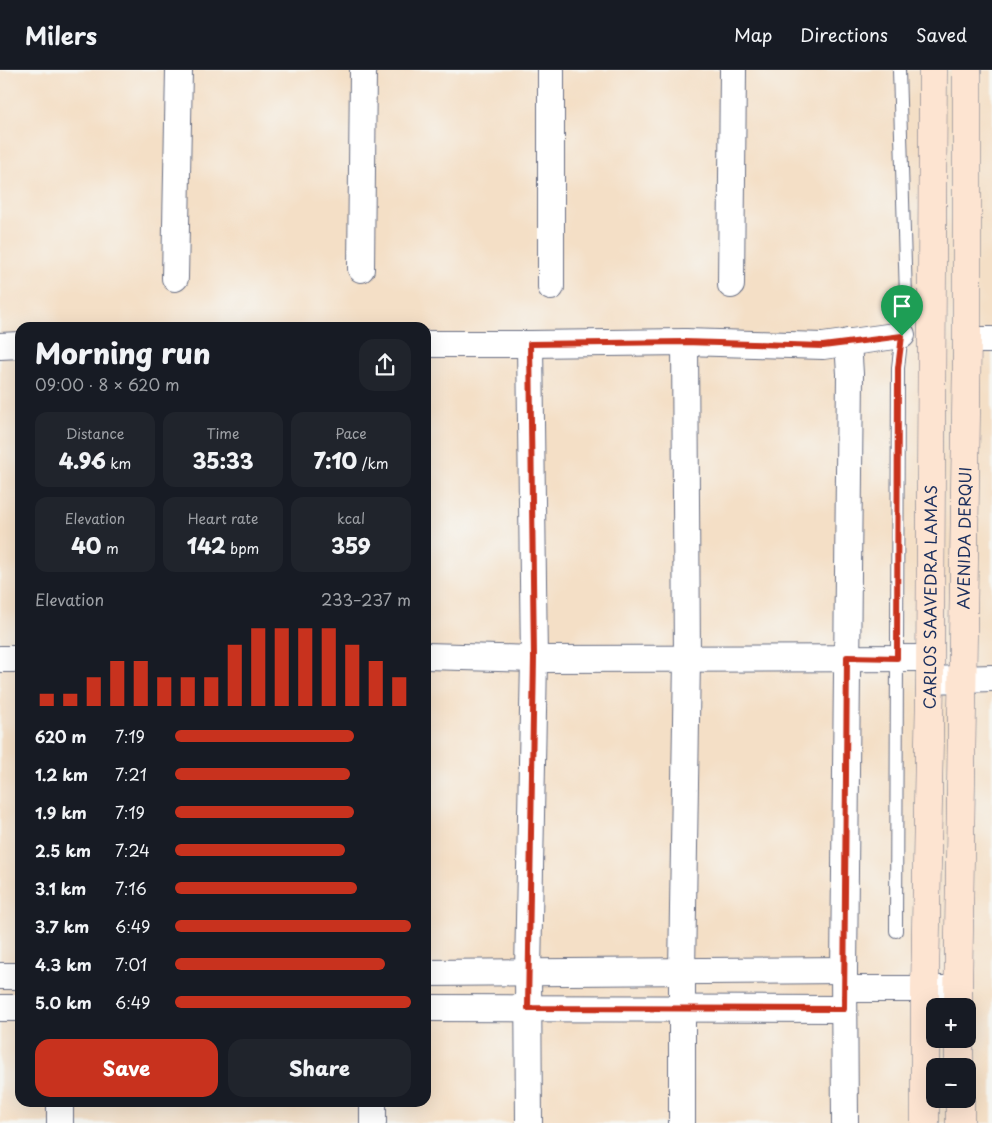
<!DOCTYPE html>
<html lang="en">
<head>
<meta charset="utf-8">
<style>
	:root { --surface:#171b24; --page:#20242c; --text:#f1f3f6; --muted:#9ea1a6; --line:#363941; --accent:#c8321e }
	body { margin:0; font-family:"Playpen Sans",sans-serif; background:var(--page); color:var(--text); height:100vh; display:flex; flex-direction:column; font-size:19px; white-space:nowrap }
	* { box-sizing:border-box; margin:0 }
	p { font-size:16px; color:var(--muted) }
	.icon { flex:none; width:28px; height:28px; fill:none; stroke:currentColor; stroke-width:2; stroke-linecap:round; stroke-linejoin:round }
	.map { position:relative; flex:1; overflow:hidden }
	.panel { position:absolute; left:15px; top:252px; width:416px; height:785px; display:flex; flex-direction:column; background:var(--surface); border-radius:15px; box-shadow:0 5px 20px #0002 }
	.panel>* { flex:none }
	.tools { position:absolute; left:926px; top:928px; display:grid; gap:10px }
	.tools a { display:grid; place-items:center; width:50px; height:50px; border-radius:10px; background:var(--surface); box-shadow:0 5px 20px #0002; font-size:25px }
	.pin { position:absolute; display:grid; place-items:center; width:42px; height:42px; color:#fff; margin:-51px -21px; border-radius:50% 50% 50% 0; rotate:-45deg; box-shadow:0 0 5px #0007 }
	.pin .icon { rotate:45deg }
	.round { display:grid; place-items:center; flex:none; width:52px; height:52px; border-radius:15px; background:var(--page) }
	.head { display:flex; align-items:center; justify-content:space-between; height:85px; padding:0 20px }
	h1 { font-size:28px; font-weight:800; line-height:38px }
	.stats { display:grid; grid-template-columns:repeat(3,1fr); gap:8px; height:85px; padding:5px 20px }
	.stats div { display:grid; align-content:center; border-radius:12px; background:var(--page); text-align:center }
	.stats b { font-size:21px; font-weight:800 }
	.stats small { font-size:14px; font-weight:400 }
	.stats p { font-size:14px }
	.chart { height:140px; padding:10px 20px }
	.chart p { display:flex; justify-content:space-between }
	.chart svg { width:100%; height:90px; margin-top:5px; stroke:var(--accent); stroke-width:6 }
	.primary-button { display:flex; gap:10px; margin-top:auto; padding:10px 20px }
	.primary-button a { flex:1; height:58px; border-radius:15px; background:var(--accent); color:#fff; font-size:20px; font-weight:800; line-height:58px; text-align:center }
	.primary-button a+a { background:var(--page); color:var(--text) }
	ul { padding:0 20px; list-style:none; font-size:16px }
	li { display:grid; grid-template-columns:80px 60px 1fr; align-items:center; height:38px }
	li i { height:12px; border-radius:6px; background:var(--accent) }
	header { display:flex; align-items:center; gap:30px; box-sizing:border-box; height:70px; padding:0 25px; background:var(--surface); border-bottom:1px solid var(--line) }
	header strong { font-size:24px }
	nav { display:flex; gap:28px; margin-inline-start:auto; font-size:18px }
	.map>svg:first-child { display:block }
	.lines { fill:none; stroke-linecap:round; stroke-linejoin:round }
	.service-casing { stroke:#676d82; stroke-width:14 }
	.minor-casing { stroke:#676d82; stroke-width:28 }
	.secondary-casing { stroke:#676d82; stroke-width:29 }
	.service { stroke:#fff; stroke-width:12 }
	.minor { stroke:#fff; stroke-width:26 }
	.secondary { stroke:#fde4d1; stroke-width:28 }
	.route-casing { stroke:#fff; stroke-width:10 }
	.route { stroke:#c8321e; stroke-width:6 }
	.labels { text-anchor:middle; stroke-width:4; stroke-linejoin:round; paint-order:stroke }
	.street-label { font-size:16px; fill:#1b2f5e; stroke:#f6f6f2 }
</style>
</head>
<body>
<header>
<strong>Milers</strong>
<nav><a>Map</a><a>Directions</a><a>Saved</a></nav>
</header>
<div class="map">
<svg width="992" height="1053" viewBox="0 0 992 1053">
	<rect width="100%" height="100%" fill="#f6f6f2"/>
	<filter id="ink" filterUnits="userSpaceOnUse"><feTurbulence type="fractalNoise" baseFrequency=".02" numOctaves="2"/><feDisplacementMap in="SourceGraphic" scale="10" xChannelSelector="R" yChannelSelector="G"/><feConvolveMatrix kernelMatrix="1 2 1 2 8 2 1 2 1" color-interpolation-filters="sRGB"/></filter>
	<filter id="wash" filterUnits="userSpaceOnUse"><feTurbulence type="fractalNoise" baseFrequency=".0096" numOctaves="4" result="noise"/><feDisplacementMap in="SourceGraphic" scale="20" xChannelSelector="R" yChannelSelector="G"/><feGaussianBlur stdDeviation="1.12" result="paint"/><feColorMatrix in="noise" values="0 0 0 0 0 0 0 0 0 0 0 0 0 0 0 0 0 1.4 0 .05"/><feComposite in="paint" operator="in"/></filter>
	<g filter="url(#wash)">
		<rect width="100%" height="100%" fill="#f4dfc6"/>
	</g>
	<g filter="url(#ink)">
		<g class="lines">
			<defs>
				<polyline id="service" points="896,861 898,298 906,227 899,0"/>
				<g id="minor">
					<polyline points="361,199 363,0"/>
					<polyline points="175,208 179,0"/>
					<polyline points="731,215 733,0"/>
					<polyline points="551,217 551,0"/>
					<polyline points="967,270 992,270"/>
					<polyline points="426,274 530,274 685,272 823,276 902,265"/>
					<polyline points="0,276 20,275"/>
					<polyline points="426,586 534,589 930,588"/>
					<polyline points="0,589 20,589"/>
					<polyline points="930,610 992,608"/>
					<polyline points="426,903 844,900"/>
					<polyline points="0,906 20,906"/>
					<polyline points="845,919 958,919"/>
					<polyline points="0,938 20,938"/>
					<polyline points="426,938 844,939"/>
					<polyline points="60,1032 60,1053"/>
					<polyline points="373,1032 373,1053"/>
					<polyline points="529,1053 528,902 534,589 530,274"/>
					<polyline points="682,1053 682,901 687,589 685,272"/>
					<polyline points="845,1053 844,900 850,304 848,272"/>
				</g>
				<g id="secondary">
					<path id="s1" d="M 958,936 L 967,270 L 967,0"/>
					<polyline points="959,969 959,996"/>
					<polyline points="960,1029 960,1053"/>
					<path id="s2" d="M 925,1053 L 925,918 L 930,610 L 933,0"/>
				</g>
			</defs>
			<use href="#service" class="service-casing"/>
			<use href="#minor" class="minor-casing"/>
			<use href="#secondary" class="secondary-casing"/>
			<use href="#service" class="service"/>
			<use href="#minor" class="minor"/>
			<use href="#secondary" class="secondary"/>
		</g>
	</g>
	<g class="lines" filter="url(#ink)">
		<defs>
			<polygon id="route" points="902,266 898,298 897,588 847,587 844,939 528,938 534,588 530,274 684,272 823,276"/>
		</defs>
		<use href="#route" class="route-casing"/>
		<use href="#route" class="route"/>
	</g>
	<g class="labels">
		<g class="street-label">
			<text dy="6" stroke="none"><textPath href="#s1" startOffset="468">AVENIDA DERQUI</textPath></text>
			<text dy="6" stroke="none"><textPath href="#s2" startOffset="526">CARLOS SAAVEDRA LAMAS</textPath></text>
		</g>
	</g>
</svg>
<div class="tools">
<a>+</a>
<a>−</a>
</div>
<div class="pin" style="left:902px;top:266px;background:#1e9e55"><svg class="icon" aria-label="arrive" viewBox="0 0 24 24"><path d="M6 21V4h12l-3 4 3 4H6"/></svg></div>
<section class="panel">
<div class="head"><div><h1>Morning run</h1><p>09:00 · 8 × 620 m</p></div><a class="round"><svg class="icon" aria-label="share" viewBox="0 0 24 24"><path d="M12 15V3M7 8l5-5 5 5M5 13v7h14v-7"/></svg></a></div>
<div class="stats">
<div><p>Distance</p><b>4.96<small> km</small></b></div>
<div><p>Time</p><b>35:33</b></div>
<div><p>Pace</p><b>7:10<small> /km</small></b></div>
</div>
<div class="stats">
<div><p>Elevation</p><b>40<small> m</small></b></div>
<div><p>Heart rate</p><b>142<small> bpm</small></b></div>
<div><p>kcal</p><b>359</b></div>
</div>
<div class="chart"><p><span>Elevation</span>233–237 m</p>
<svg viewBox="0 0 160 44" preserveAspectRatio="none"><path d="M5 44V38M15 44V38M25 44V30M35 44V22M45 44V22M55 44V30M65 44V30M75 44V30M85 44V14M95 44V6M105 44V6M115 44V6M125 44V6M135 44V14M145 44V22M155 44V30"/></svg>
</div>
<ul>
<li><b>620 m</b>7:19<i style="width:76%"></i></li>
<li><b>1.2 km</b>7:21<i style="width:74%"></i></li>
<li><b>1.9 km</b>7:19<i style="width:76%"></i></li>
<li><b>2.5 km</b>7:24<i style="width:72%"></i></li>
<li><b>3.1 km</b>7:16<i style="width:77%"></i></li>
<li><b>3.7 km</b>6:49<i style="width:100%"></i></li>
<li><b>4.3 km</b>7:01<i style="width:89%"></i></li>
<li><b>5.0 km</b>6:49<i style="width:100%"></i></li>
</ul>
<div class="primary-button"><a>Save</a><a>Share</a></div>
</section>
</div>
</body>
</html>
